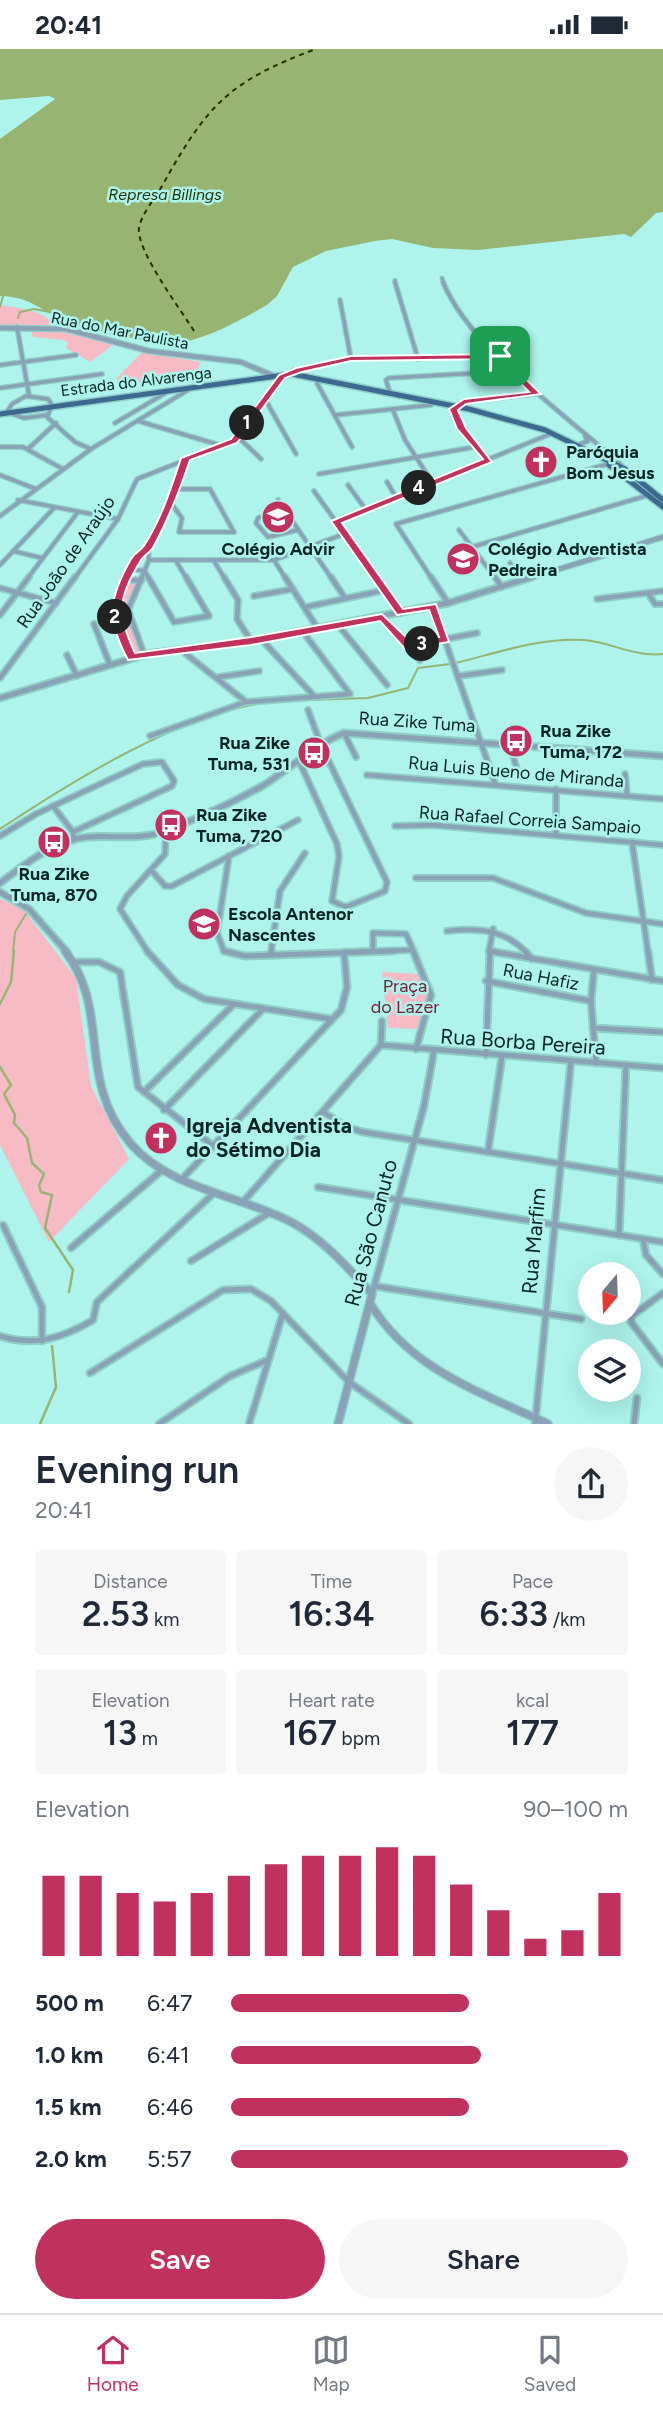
<!DOCTYPE html>
<html lang="en">
<head>
<meta charset="utf-8">
<style>
	:root { --surface:#fff; --page:#f6f6f7; --text:#1f2937; --muted:#747a83; --line:#e0e1e3; --accent:#c0325d }
	body { margin:0; font-family:Figtree,sans-serif; background:var(--page); color:var(--text); height:100vh; display:flex; flex-direction:column; font-size:26px; white-space:nowrap }
	* { box-sizing:border-box; margin:0 }
	p { font-size:23px; color:var(--muted) }
	.icon { flex:none; width:38px; height:38px; fill:none; stroke:currentColor; stroke-width:2; stroke-linecap:round; stroke-linejoin:round }
	.map { position:relative; height:1375px; overflow:hidden }
	.details { display:flex; flex-direction:column; background:var(--surface); flex:1 }
	.details>* { flex:none }
	.needle { width:46px; rotate:199deg }
	.fabs { position:absolute; left:578px; top:1213px; display:grid; gap:14px }
	.fabs a { display:grid; place-items:center; width:63px; height:63px; border-radius:50%; background:var(--surface); box-shadow:0 7px 28px #0002; font-size:35px }
	.pin { position:absolute; display:grid; place-items:center; width:60px; height:60px; color:#fff; margin:-30px; border-radius:14px; box-shadow:0 4px 10px #0006 }
	.km { position:absolute; width:35px; height:35px; margin:-18px; border-radius:50%; background:#222; color:#fff; font-size:19px; line-height:35px; text-align:center }
	.round { display:grid; place-items:center; flex:none; width:74px; height:74px; border-radius:37px; background:var(--page) }
	.summary { display:flex; align-items:center; justify-content:space-between; height:119px; padding:0 35px }
	h1 { font-size:38px; font-weight:600; line-height:52px }
	.metrics { display:grid; grid-template-columns:repeat(3,1fr); gap:10px; height:119px; padding:7px 35px }
	.metrics div { display:grid; align-content:center; border-radius:7px; background:var(--page); text-align:center }
	.metrics b { font-size:35px; font-weight:600 }
	.metrics small { font-size:19px; font-weight:400 }
	.metrics p { font-size:19px }
	.chart { height:196px; padding:14px 35px }
	.chart p { display:flex; justify-content:space-between }
	.chart svg { width:100%; height:126px; margin-top:7px; stroke:var(--accent); stroke-width:6 }
	.action { display:flex; gap:14px; margin-top:auto; padding:14px 35px }
	.action a { flex:1; height:80px; border-radius:42px; background:var(--accent); color:#fff; font-size:28px; font-weight:600; line-height:80px; text-align:center }
	.action a+a { background:var(--page); color:var(--text) }
	ul { padding:0 35px; list-style:none; font-size:23px }
	li { display:grid; grid-template-columns:112px 84px 1fr; align-items:center; height:52px }
	li i { height:18px; border-radius:9px; background:var(--accent) }
	.status { display:flex; justify-content:space-between; align-items:center; height:49px; padding:0 35px; background:var(--surface); direction:ltr }
	.status svg { height:19px; fill:currentColor }
	.tabs { display:flex; justify-content:space-around; align-items:center; height:98px; border-top:2px solid var(--line); background:var(--surface); font-size:19px; color:var(--muted) }
	.tabs a { display:grid; justify-items:center; gap:4px }
	.tabs .on { color:var(--accent) }
	.map>svg:first-child { display:block }
	.green { fill:#f7bbc5 }
	.water { fill:#98b473 }
	.lines { fill:none; stroke-linecap:round; stroke-linejoin:round }
	.stream-far1 { stroke:#98b473; stroke-width:2 }
	.stream { stroke:#98b473; stroke-width:2.5 }
	.ferry { stroke:#1f2f00; stroke-width:2; stroke-dasharray:5 4.5; stroke-linecap:butt }
	.minor-far3-casing { stroke:#90cfc8; stroke-width:5 }
	.minor-far2-casing { stroke:#90cfc8; stroke-width:6 }
	.minor-far1-casing { stroke:#90cfc8; stroke-width:8 }
	.minor-casing { stroke:#90cfc8; stroke-width:9 }
	.tertiary-far2-casing { stroke:#90cfc8; stroke-width:7 }
	.tertiary-far1-casing { stroke:#90cfc8; stroke-width:9 }
	.tertiary-casing { stroke:#90cfc8; stroke-width:10 }
	.primary-casing { stroke:#90cfc8; stroke-width:8 }
	.minor-far3 { stroke:#8aa1b7; stroke-width:2.5 }
	.minor-far2 { stroke:#8aa1b7; stroke-width:3.5 }
	.minor-far1 { stroke:#8aa1b7; stroke-width:4.5 }
	.minor { stroke:#8aa1b7; stroke-width:5 }
	.tertiary-far2 { stroke:#8aa1b7; stroke-width:4.5 }
	.tertiary-far1 { stroke:#8aa1b7; stroke-width:5 }
	.tertiary { stroke:#8aa1b7; stroke-width:7 }
	.primary { stroke:#3d688f; stroke-width:5 }
	.route { fill:#c0325d; stroke:#fff; stroke-width:2; fill-rule:evenodd }
	.labels { text-anchor:middle; stroke-width:5; stroke-linejoin:round; paint-order:stroke }
	.far-water-label { font-size:16px; font-style:italic; fill:#1f2f00; stroke:#aef4ed }
	.far-street-label { font-size:16px; fill:#062422; stroke:#aef4ed }
	.poi-label { font-size:18px; font-weight:bold; fill:#062422; stroke:#aef4ed; text-anchor:start }
	.street-label { font-size:18px; fill:#062422; stroke:#aef4ed }
	.park-label { font-size:18px; fill:#731a35; stroke:#aef4ed }
	.near-street-label { font-size:21px; fill:#062422; stroke:#aef4ed }
	.near-poi-label { font-size:21px; font-weight:bold; fill:#062422; stroke:#aef4ed; text-anchor:start }
</style>
</head>
<body>
<div class="status"><b>20:41</b><svg viewBox="0 0 49 12"><path d="M0 12V9h3v3zM5 12V6h3v6zM10 12V3h3v9zM15 12V0h3v12zM26 1h20v11H26zM47 4h2v5h-2z"/></svg></div>
<div class="map">
<svg width="663" height="1375" viewBox="0 0 663 1375">
	<rect width="100%" height="100%" fill="#aef4ed"/>
	<g class="green">
		<path d="M 0,256 C 18,259 42,261 55,276 L 0,276 Z"/>
		<polygon points="31,281 64,281 113,296 90,313 66,299 68,294 64,291 33,288"/>
		<polygon points="142,303 201,313 194,327 144,332 124,337 116,330"/>
		<path d="M 127,533 L 138,534 L 126,562 L 141,605 L 133,607 C 120,575 113,566 127,533 Z"/>
		<polygon points="0,850 23,860 76,929 91,1037 129,1110 49,1193 0,1096"/>
		<polygon points="382,923 418,925 427,947 419,980 388,979"/>
	</g>
	<path class="water" d="M 0,0 L 663,0 L 663,163 L 656,164 L 631,188 L 624,185 L 478,201 L 433,199 L 392,190 L 375,192 L 326,202 L 293,218 L 277,247 L 267,256 C 242,270 212,287 184,293 C 160,298 93,281 69,273 C 40,263 34,248 0,247 L 0,90 L 55,50 L 49,47 L 0,51 Z"/>
	<g class="lines">
		<g class="stream-far1">
			<polyline points="0,258 3,247"/>
			<polyline points="18,269 20,263 34,260 50,263"/>
			<path d="M 456,614 C 497,604 541,588 584,591 C 612,593 632,608 663,605"/>
			<polyline points="282,652 368,649 408,639 418,619 450,615"/>
			<path d="M 0,780 C 74,731 174,669 262,654"/>
			<polyline points="13,903 15,883 26,865"/>
		</g>
		<g class="stream">
			<polyline points="0,955 11,933 14,902"/>
			<polyline points="0,1018 11,1036 4,1045 15,1066 14,1074 27,1089 32,1114 44,1125 39,1136 41,1143 52,1146 45,1179 73,1221 69,1243"/>
			<polyline points="40,1375 56,1338 52,1297"/>
		</g>
		<path class="ferry" d="M 194,282 C 181,261 136,201 139,179 C 141,166 155,149 162,137 C 207,56 229,32 316,0"/>
		<defs>
			<g id="minor-far3">
				<polyline points="442,229 444,234"/>
				<polyline points="395,231 396,234"/>
			</g>
			<g id="minor-far2">
				<polyline points="395,233 418,310"/>
				<path d="M 443,233 C 471,301 567,366 621,416"/>
				<polyline points="340,251 351,310"/>
				<polyline points="17,278 29,346"/>
				<polyline points="0,316 76,306"/>
				<polyline points="317,334 352,398"/>
				<polyline points="0,339 102,325"/>
				<polyline points="390,344 386,331 389,329 513,322"/>
				<polygon points="26,347 48,350 52,356 48,366 24,369 7,363 12,355"/>
				<polyline points="265,350 296,405"/>
				<polyline points="393,361 405,391 432,433"/>
				<polyline points="336,366 431,356"/>
				<polyline points="47,368 75,393 91,400"/>
				<polyline points="138,372 223,397"/>
				<polyline points="115,374 169,342"/>
				<polyline points="237,387 261,410"/>
				<polyline points="580,395 588,392 585,387"/>
				<polyline points="0,398 23,398 63,420"/>
				<polyline points="28,400 56,374"/>
				<polyline points="489,411 461,380 455,357 464,353 535,345"/>
				<polyline points="319,425 475,398"/>
				<polyline points="0,426 36,440"/>
				<polyline points="387,433 396,448"/>
				<polyline points="348,436 366,461"/>
				<polyline points="314,442 377,530"/>
				<polyline points="18,451 118,470"/>
				<polyline points="278,451 332,530"/>
				<polyline points="171,454 182,469 179,483 234,483 210,440 177,440"/>
				<polyline points="285,461 258,469 256,474 268,488 298,481"/>
				<polyline points="0,467 91,400 188,341"/>
				<polyline points="336,472 548,386"/>
				<polyline points="459,481 496,530"/>
				<polyline points="472,498 649,446"/>
				<polyline points="13,502 42,509"/>
				<polyline points="149,511 274,511 344,485"/>
				<polyline points="274,511 286,530"/>
				<polyline points="176,512 187,530"/>
				<polyline points="214,512 225,530"/>
				<polyline points="510,514 523,530"/>
				<polyline points="0,516 54,459"/>
				<polyline points="131,520 145,522 149,530"/>
				<polyline points="27,530 78,463"/>
				<polyline points="74,530 118,470 137,430 234,392 279,331 292,322 351,310 500,307"/>
				<polyline points="127,530 136,509 148,500 171,454 186,410"/>
				<polyline points="141,530 149,511 148,500"/>
				<polyline points="432,530 396,475 608,415"/>
			</g>
			<g id="minor-far1">
				<path d="M 127,528 C 111,564 115,573 132,608"/>
				<polyline points="142,528 128,561 144,605"/>
				<polyline points="148,528 174,573 209,567 186,528"/>
				<polyline points="224,528 238,551 237,570 251,592"/>
				<polyline points="285,528 318,580"/>
				<polyline points="331,528 345,549"/>
				<polyline points="375,528 401,564"/>
				<polyline points="431,528 448,554"/>
				<polyline points="495,528 502,538"/>
				<polyline points="522,528 524,531"/>
				<polyline points="126,530 141,532"/>
				<polyline points="0,539 56,554"/>
				<polyline points="648,544 655,555 662,555"/>
				<polyline points="254,547 293,540"/>
				<polyline points="597,550 663,542"/>
				<polyline points="433,557 495,734"/>
				<polyline points="306,558 385,541"/>
				<polyline points="0,566 29,528"/>
				<polyline points="382,568 420,611"/>
				<polyline points="94,575 110,616"/>
				<polyline points="339,577 387,636"/>
				<polyline points="261,590 314,647"/>
				<polyline points="409,597 477,584"/>
				<polyline points="181,601 245,652"/>
				<polyline points="67,606 77,627"/>
				<polyline points="459,627 502,621"/>
				<polyline points="219,628 259,622"/>
				<polyline points="0,629 75,528"/>
				<polyline points="344,684 356,708"/>
				<polyline points="150,687 246,653 350,645 303,583"/>
				<polyline points="510,695 517,721"/>
				<polyline points="299,712 337,795 339,807 332,852 346,858 385,842 387,833 321,696 308,661"/>
				<polyline points="625,725 627,746"/>
				<polyline points="367,726 663,750"/>
				<polyline points="556,740 556,786"/>
				<polyline points="53,757 73,783"/>
				<polyline points="395,777 433,776 663,796"/>
				<polyline points="0,787 36,765 143,715 162,713 174,732 172,737 73,783 74,790"/>
				<polyline points="632,793 648,903"/>
				<polyline points="229,807 217,884 224,902 230,903"/>
				<polyline points="151,821 165,837 172,837 298,771"/>
				<polyline points="416,829 493,829 586,864 663,875"/>
				<path d="M 447,882 C 477,879 504,880 526,903"/>
				<polyline points="373,901 373,884 406,885 414,903"/>
				<polyline points="489,902 497,903"/>
				<polyline points="148,903 120,860 127,847 165,805 166,782"/>
				<polyline points="271,903 280,842 305,804"/>
				<polyline points="345,903 413,901"/>
				<polyline points="489,903 493,880"/>
			</g>
			<g id="minor">
				<polyline points="147,902 178,936 204,950 331,970"/>
				<polyline points="224,902 245,907 394,902"/>
				<polyline points="413,902 431,946 416,1000"/>
				<polyline points="489,902 663,932"/>
				<polyline points="525,902 532,910"/>
				<polyline points="648,902 652,931"/>
				<polyline points="271,906 272,902"/>
				<polyline points="74,913 99,913 120,923 138,1038 212,1096"/>
				<polyline points="594,922 591,952 596,1014"/>
				<polyline points="486,932 591,952"/>
				<polyline points="593,979 663,983"/>
				<polyline points="381,996 663,1019"/>
				<polyline points="381,996 382,972"/>
				<polyline points="486,1006 490,902"/>
				<polyline points="144,1043 233,956"/>
				<polyline points="164,1061 263,960"/>
				<polyline points="323,1063 346,1078 363,1083 663,1131"/>
				<polyline points="488,1103 502,1007"/>
				<polyline points="182,1130 341,961 347,938 344,903"/>
				<polyline points="318,1138 663,1193"/>
				<polyline points="243,1153 381,996"/>
				<polyline points="3,1176 42,1258 42,1292"/>
				<polyline points="619,1186 626,1016"/>
				<polyline points="643,1190 646,1206 663,1225"/>
				<polyline points="71,1199 161,1122"/>
				<polyline points="191,1212 269,1164"/>
				<polyline points="374,1237 581,1270"/>
				<polyline points="663,1244 632,1267 631,1273 663,1315"/>
				<polyline points="372,1245 424,1057 434,1002"/>
				<path d="M 0,1287 C 34,1298 63,1289 93,1271 L 97,1253 L 214,1144"/>
				<polyline points="90,1324 223,1241 251,1240 271,1252 349,1333 409,1375"/>
				<polyline points="159,1375 230,1327 268,1311"/>
				<polyline points="249,1375 283,1264"/>
				<polyline points="535,1375 571,1012"/>
				<polyline points="634,1375 637,1349"/>
			</g>
			<g id="tertiary-far2">
				<polyline points="0,279 66,280 149,302 241,313 274,327"/>
				<polyline points="527,530 663,488"/>
			</g>
			<g id="tertiary-far1">
				<polyline points="0,649 147,605 251,592 448,554 532,528"/>
				<path d="M 0,834 C 27,814 54,791 88,788 C 115,786 142,792 167,781 C 199,769 234,753 264,736 C 291,719 314,696 344,684 L 663,707"/>
				<polyline points="0,843 29,860 67,903"/>
			</g>
			<g id="tertiary">
				<path d="M 65,902 C 112,963 75,1030 131,1095 C 171,1141 241,1146 293,1174 C 324,1191 348,1219 372,1245 L 338,1375"/>
				<path d="M 370,1254 C 410,1321 481,1343 548,1375"/>
			</g>
			<g id="primary">
				<polyline points="0,365 292,325 469,360 545,381 625,420 663,451"/>
				<polyline points="609,416 663,458"/>
			</g>
		</defs>
		<use href="#minor-far3" class="minor-far3-casing"/>
		<use href="#minor-far2" class="minor-far2-casing"/>
		<use href="#minor-far1" class="minor-far1-casing"/>
		<use href="#minor" class="minor-casing"/>
		<use href="#tertiary-far2" class="tertiary-far2-casing"/>
		<use href="#tertiary-far1" class="tertiary-far1-casing"/>
		<use href="#tertiary" class="tertiary-casing"/>
		<use href="#primary" class="primary-casing"/>
		<use href="#minor-far3" class="minor-far3"/>
		<use href="#minor-far2" class="minor-far2"/>
		<use href="#minor-far1" class="minor-far1"/>
		<use href="#minor" class="minor"/>
		<use href="#tertiary-far2" class="tertiary-far2"/>
		<use href="#tertiary-far1" class="tertiary-far1"/>
		<use href="#tertiary" class="tertiary"/>
		<use href="#primary" class="primary"/>
	</g>
	<path class="route" d="M 500,305 L 541,345 L 466,355 L 458,361 L 466,379 L 492,413 L 342,474 L 403,560 L 436,555 L 449,593 L 405,600 L 380,572 L 251,596 L 128,611 C 106,570 108,550 131,510 C 134,504 142,501 145,495 C 162,468 171,439 181,409 L 231,390 L 279,326 L 296,319 L 351,307 ZM 498,310 L 529,343 L 464,350 L 449,360 L 457,380 L 483,410 L 331,472 L 397,566 L 429,561 L 439,588 L 411,593 L 382,565 L 251,588 L 135,604 C 117,566 117,550 140,513 C 143,506 151,504 154,497 C 169,469 180,441 190,411 L 237,394 L 285,329 L 302,323 L 351,312 Z"/>
	<defs>
		<symbol id="church-disc" viewBox="-11 -11 22 22"><circle r="9.5" fill="#c0325d" stroke="#aef4ed"/><path d="M-1.2-6h2.4v3.5h3.3v2.4h-3.3V6h-2.4V-.1h-3.3v-2.4h3.3Z" fill="#fff"/></symbol>
		<symbol id="school-disc" viewBox="-11 -11 22 22"><circle r="9.5" fill="#c0325d" stroke="#aef4ed"/><path d="M0-5L7-2L0 1L-7-2ZM-4 1L0 2.5L4 1V4Q0 6-4 4Z" fill="#fff"/></symbol>
		<symbol id="bus-disc" viewBox="-11 -11 22 22"><circle r="9.5" fill="#c0325d" stroke="#aef4ed"/><path d="M-5-6H5V4H4V6H2V4H-2V6H-4V4H-5ZM-3.5-4V0h7V-4ZM-3.5 1.2v1.5H-2V1.2ZM2 1.2v1.5H3.5V1.2Z" fill="#fff"/></symbol>
	</defs>
	<g fill-rule="evenodd">
		<use href="#church-disc" x="522" y="394" width="38" height="38"/>
		<use href="#school-disc" x="259" y="449" width="38" height="38"/>
		<use href="#school-disc" x="444" y="491" width="38" height="38"/>
		<use href="#bus-disc" x="497" y="673" width="38" height="38"/>
		<use href="#bus-disc" x="295" y="685" width="38" height="38"/>
		<use href="#bus-disc" x="152" y="757" width="38" height="38"/>
		<use href="#bus-disc" x="35" y="774" width="38" height="38"/>
		<use href="#school-disc" x="185" y="856" width="38" height="38"/>
		<use href="#church-disc" x="142" y="1070" width="38" height="38"/>
	</g>
	<g class="labels">
		<g class="far-water-label">
			<text x="165" y="151">Represa Billings</text>
		</g>
		<g class="far-street-label">
			<text transform="translate(120 281) rotate(11)" y="6">Rua do Mar Paulista</text>
			<text transform="translate(136 332) rotate(-7)" y="6">Estrada do Alvarenga</text>
		</g>
		<g class="poi-label">
			<text x="566" y="409">Paróquia<tspan x="566" dy="21">Bom Jesus</tspan></text>
			<text x="278" y="506" text-anchor="middle">Colégio Advir</text>
			<text x="488" y="506">Colégio Adventista<tspan x="488" dy="21">Pedreira</tspan></text>
			<text x="540" y="688">Rua Zike<tspan x="540" dy="21">Tuma, 172</tspan></text>
			<text x="290" y="700" text-anchor="end">Rua Zike<tspan x="290" dy="21">Tuma, 531</tspan></text>
			<text x="196" y="772">Rua Zike<tspan x="196" dy="21">Tuma, 720</tspan></text>
			<text x="54" y="831" text-anchor="middle">Rua Zike<tspan x="54" dy="21">Tuma, 870</tspan></text>
			<text x="228" y="871">Escola Antenor<tspan x="228" dy="21">Nascentes</tspan></text>
		</g>
		<g class="street-label">
			<text transform="translate(66 513) rotate(-55)" y="6">Rua João de Araújo</text>
			<text transform="translate(417 673) rotate(4)" y="6">Rua Zike Tuma</text>
			<text transform="translate(516 723) rotate(5)" y="6">Rua Luis Bueno de Miranda</text>
			<text transform="translate(530 771) rotate(4)" y="6">Rua Rafael Correia Sampaio</text>
			<text transform="translate(541 928) rotate(11)" y="6">Rua Hafiz</text>
		</g>
		<g class="park-label">
			<text x="405" y="943">Praça<tspan x="405" dy="21">do Lazer</tspan></text>
		</g>
		<g class="near-street-label">
			<text transform="translate(523 993) rotate(4)" y="7">Rua Borba Pereira</text>
			<text transform="translate(371 1184) rotate(-75)" y="7">Rua São Canuto</text>
			<text transform="translate(534 1192) rotate(-85)" y="7">Rua Marfim</text>
		</g>
		<g class="near-poi-label">
			<text x="186" y="1084">Igreja Adventista<tspan x="186" dy="24">do Sétimo Dia</tspan></text>
		</g>
	</g>
</svg>
<div class="fabs">
<a><svg class="needle" viewBox="-14 -14 28 28"><path d="M0-13l5 13h-10z" fill="#e53935"/><path d="M0 13l5-13h-10z" fill="#747a83"/></svg></a>
<a><svg class="icon" aria-label="layers" viewBox="0 0 24 24"><path d="M12 4l9 5-9 5-9-5zM3 14l9 5 9-5"/></svg></a>
</div>
<div class="pin" style="left:500px;top:307px;background:#1e9e55"><svg class="icon" aria-label="arrive" viewBox="0 0 24 24"><path d="M6 21V4h12l-3 4 3 4H6"/></svg></div>
<b class="km" style="left:247px;top:374px">1</b>
<b class="km" style="left:115px;top:568px">2</b>
<b class="km" style="left:422px;top:595px">3</b>
<b class="km" style="left:419px;top:439px">4</b>
</div>
<section class="details">
<div class="summary"><div><h1>Evening run</h1><p>20:41</p></div><a class="round"><svg class="icon" aria-label="share" viewBox="0 0 24 24"><path d="M12 15V3M7 8l5-5 5 5M5 13v7h14v-7"/></svg></a></div>
<div class="metrics">
<div><p>Distance</p><b>2.53<small> km</small></b></div>
<div><p>Time</p><b>16:34</b></div>
<div><p>Pace</p><b>6:33<small> /km</small></b></div>
</div>
<div class="metrics">
<div><p>Elevation</p><b>13<small> m</small></b></div>
<div><p>Heart rate</p><b>167<small> bpm</small></b></div>
<div><p>kcal</p><b>177</b></div>
</div>
<div class="chart"><p><span>Elevation</span>90–100 m</p>
<svg viewBox="0 0 160 44" preserveAspectRatio="none"><path d="M5 44V16M15 44V16M25 44V22M35 44V25M45 44V22M55 44V16M65 44V12M75 44V9M85 44V9M95 44V6M105 44V9M115 44V19M125 44V28M135 44V38M145 44V35M155 44V22"/></svg>
</div>
<ul>
<li><b>500 m</b>6:47<i style="width:60%"></i></li>
<li><b>1.0 km</b>6:41<i style="width:63%"></i></li>
<li><b>1.5 km</b>6:46<i style="width:60%"></i></li>
<li><b>2.0 km</b>5:57<i style="width:100%"></i></li>
</ul>
<div class="action"><a>Save</a><a>Share</a></div>
</section>
<nav class="tabs">
<a class="on"><svg class="icon" aria-label="home" viewBox="0 0 24 24"><path d="M3 11l9-7 9 7M6 9v11h12V9"/></svg>Home</a>
<a><svg class="icon" aria-label="map" viewBox="0 0 24 24"><path d="M3 6l6-2 6 2 6-2v14l-6 2-6-2-6 2zM9 4v14M15 6v14"/></svg>Map</a>
<a><svg class="icon" aria-label="saved" viewBox="0 0 24 24"><path d="M7 4h10v16l-5-4-5 4z"/></svg>Saved</a>
</nav>
</body>
</html>
